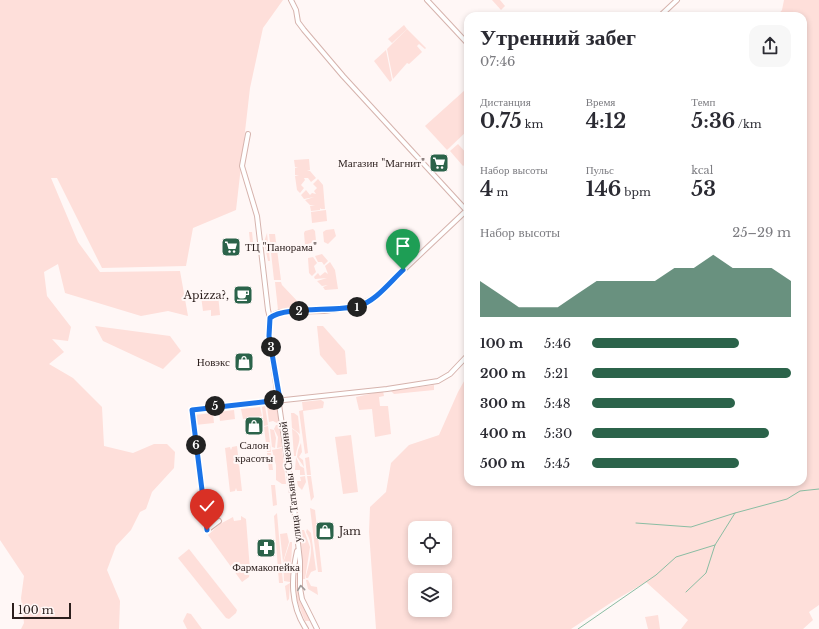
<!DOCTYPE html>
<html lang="ru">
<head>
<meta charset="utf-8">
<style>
	:root { --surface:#fff; --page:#f7f7f7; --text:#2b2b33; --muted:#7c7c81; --accent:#2b634a }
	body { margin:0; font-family:"Libre Baskerville",serif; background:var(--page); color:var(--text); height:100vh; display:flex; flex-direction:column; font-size:15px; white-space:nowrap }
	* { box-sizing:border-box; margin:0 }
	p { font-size:13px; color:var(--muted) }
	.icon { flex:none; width:22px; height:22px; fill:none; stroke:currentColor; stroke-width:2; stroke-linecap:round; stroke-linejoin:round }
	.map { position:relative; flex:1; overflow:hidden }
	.drawer { position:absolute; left:464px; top:12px; width:343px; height:474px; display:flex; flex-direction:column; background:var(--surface); border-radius:12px; box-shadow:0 2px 6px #0003 }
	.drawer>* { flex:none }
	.controls { position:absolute; left:408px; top:521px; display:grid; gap:8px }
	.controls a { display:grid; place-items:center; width:44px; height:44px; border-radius:8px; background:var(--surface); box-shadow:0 2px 6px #0003; font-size:20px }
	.scale { position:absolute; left:12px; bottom:10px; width:59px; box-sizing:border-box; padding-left:4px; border:2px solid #2c1f1d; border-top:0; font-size:11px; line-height:14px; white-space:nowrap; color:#2c1f1d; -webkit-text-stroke:3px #fff7f6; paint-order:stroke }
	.pin { position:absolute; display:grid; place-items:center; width:34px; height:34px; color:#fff; margin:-41px -17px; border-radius:50% 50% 50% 0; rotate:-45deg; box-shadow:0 0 4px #0007 }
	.pin .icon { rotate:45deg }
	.km { position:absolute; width:20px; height:20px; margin:-10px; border-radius:50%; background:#222; color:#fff; font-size:11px; line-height:20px; text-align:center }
	.round { display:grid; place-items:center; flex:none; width:42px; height:42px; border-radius:12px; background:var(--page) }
	.summary { display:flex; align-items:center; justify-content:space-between; height:68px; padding:0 16px }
	h1 { font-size:22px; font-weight:700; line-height:30px }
	.stats { display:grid; grid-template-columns:repeat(3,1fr); gap:6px; height:68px; padding:4px 16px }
	.stats div { display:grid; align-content:center }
	.stats b { font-size:20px; font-weight:700 }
	.stats small { font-size:11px; font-weight:400 }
	.stats p { font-size:11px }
	.chart { height:112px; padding:8px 16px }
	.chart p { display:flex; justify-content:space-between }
	.chart svg { width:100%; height:72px; margin-top:4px; fill:var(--accent); opacity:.7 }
	ul { padding:0 16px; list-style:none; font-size:13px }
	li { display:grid; grid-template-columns:64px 48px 1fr; align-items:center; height:30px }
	li i { height:10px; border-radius:5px; background:var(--accent) }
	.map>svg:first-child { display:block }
	.green { fill:#fedfda; fill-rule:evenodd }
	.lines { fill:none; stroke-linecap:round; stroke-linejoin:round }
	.stream { stroke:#8abda3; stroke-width:1 }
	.minor-casing { stroke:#d6b3ad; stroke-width:6 }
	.minor { stroke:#fff; stroke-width:4 }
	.oneway { stroke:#a09a99 }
	.route-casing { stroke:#fff; stroke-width:8 }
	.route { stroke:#1a73e8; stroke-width:5 }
	.labels { text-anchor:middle; stroke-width:4; stroke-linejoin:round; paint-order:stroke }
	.poi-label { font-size:11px; fill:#2c1f1d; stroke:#fff7f6; text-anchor:end }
	.street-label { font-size:11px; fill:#2c1f1d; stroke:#fff7f6 }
</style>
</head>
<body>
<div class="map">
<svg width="819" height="629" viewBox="0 0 819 629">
	<rect width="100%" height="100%" fill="#fff7f6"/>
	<g class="green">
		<polygon points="0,0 283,0 263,28 250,88 236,210 193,228 186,266 102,268 57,178 51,178 78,242 100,272 180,271 188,316 168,311 141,316 65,293 58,264 44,272 47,296 71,327 68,341 52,339 64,352 49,364 73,378 102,407 104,446 133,453 154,444 167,444 175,452 174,468 152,492 146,509 140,512 131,530 116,546 107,570 120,601 119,629 21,629 24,623 21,598 24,576 0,540"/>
		<polygon points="492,0 500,0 505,6 501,10"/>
		<path d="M 784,0 L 819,0 L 819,605 L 809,612 L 813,620 L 803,629 L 681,629 L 688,620 L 646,582 L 612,602 L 571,629 L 376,629 L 369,532 L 370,507 L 386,492 L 391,463 L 409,445 L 439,435 L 458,392 L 468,374 L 468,482 L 803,482 L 803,16 L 777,16 L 782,10 ZM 415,528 L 445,528 L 445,558 L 415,558 ZM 415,580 L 445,580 L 445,610 L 415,610 Z"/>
		<polygon points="404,25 407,29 392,43 388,39"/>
		<polygon points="407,29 426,48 425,49 419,44 417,46 422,52 409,64 407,63 393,79 387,49"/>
		<polygon points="386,50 392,80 390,82 374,61"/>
		<polygon points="465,90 468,93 468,130 447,150 425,126"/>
		<polygon points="458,144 468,155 468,162 463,166 450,151"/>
		<polygon points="309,159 310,170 307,171 310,171 316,178 311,182 308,178 304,178 305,180 301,185 304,188 300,193 297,190 295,176 299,175 295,175 295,168 298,167 295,167 294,160"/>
		<polygon points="318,179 323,185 325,209 321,209 320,208 320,210 311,211 310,206 315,205 310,205 305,200 314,197 304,199 301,195 306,190 310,195 312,193 316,194 314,191 317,188 313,184"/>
		<polygon points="326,210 327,221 312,223 311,212"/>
		<polygon points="313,229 315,231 316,241 305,245 304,233 305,231"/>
		<polygon points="334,229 336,236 328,244 324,242 323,232 326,230"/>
		<polygon points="249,232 252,232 254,251 251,252"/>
		<polygon points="267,233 270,261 268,261 264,242"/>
		<polygon points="269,234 275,234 281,280 274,280"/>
		<polygon points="322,254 328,261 324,265 322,262 318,262 315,256"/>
		<polygon points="313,257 317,263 314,266 316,272 312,276 309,273 308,258"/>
		<polygon points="330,262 335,270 338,289 325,290 323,287 328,285 322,286 317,281 327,278 315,279 314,277 318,273 320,276 325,272 328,274 325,266"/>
		<polygon points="275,282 281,282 282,285 300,304 300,307 278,310"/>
		<polygon points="218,294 220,315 211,316 211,310 203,311 201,296"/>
		<polygon points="95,326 170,336 181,351 163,369 103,341"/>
		<polygon points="317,326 323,326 345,351 347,374 337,375 320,355"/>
		<polygon points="434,385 434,390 394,394 391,391"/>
		<polygon points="383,391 384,396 379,397 380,406 388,406 391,434 375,437 372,409 359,410 356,397"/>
		<polygon points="321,400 324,402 323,408 303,411 308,453 305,454 299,411 303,410 302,402"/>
		<polygon points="265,406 268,425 264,426 262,407"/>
		<polygon points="267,406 273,406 277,409 279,424 273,421 269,422"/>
		<polygon points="260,407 262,416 243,419 241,409"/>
		<polygon points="234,410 235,419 220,421 219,412"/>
		<polygon points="213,413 214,423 195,425 194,415"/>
		<polygon points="291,413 294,413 298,416 300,434 292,428"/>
		<polygon points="276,425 279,425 282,447 277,448 278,437 274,429"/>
		<polygon points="268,426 271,452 267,452 264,427"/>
		<polygon points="270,429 274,430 276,438 275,448 272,447"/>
		<path d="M 292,429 C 306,436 296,445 296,456 L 294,456 Z"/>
		<polygon points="351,435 358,492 343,494 335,437"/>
		<polygon points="301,443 302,452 299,457 303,460 304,467 297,457 298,450"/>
		<polygon points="237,446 242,491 237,491 236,488 235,491 230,492 225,448 230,447 231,450 232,447"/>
		<polygon points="282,448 286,484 282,484 276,480 276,465 272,450"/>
		<polygon points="267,453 271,453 273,470 269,470"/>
		<polygon points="296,457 300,466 304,468 305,475 300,475 300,470 295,470"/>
		<polygon points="309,457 311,475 307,475 305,458"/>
		<polygon points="305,476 306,482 302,490 298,486 297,481 301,481 300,477"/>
		<polygon points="307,476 311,476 314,497 311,501"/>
		<polygon points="271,485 275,485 277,505 273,506"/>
		<polygon points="310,508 315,510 322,572 318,572"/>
		<polygon points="277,513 283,583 279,583 274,516"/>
		<polygon points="241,516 246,519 250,570 249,577 242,582 208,535 220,524 233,517 234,521 241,520"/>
		<path d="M 307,529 L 311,533 L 316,570 L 311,572 L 308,578 L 306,578 L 306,576 C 310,560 315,547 306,532 Z"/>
		<polygon points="301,530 304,530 310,547 305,579 302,579"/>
		<polygon points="287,533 289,542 283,562 280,534"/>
		<polygon points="290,542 292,542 292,547 290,582 284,581 283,563"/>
		<polygon points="189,549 237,610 236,613 229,619 226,618 178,558"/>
		<polygon points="297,565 300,600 312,621 305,621 296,598"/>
		<polygon points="306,580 308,580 311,586 317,587 318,595 308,589"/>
		<polygon points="290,583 289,599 287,601 285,586"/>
		<polygon points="187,613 191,614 202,629 187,629 183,621"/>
		<polygon points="658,615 660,629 648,629 645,617"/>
	</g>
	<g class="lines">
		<g class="stream">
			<polyline points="636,523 691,527 735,513"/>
			<polyline points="686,592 706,573 715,545 735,513 787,499 800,491 819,489"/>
			<polyline points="578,629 656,575 676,557 715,545"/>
		</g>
		<defs>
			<g id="minor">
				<polyline points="291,0 296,10 298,22 304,30 343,76 466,210"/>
				<polyline points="427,0 468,44"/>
				<polyline points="660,16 677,0"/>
				<polyline points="248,134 242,166 257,216 268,310 270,318"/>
				<polyline points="207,530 192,410 387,389 438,381 450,374 468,355"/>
				<polyline points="207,530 219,521"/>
				<path d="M 297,551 C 291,578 290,605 306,629"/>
				<polyline points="317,629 302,599 300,588 300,561 294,507 269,336 269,320 275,314 280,312 324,311 358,306 376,296 468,209"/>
			</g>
		</defs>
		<use href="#minor" class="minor-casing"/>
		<use href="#minor" class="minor"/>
	</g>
	<defs><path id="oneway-chevron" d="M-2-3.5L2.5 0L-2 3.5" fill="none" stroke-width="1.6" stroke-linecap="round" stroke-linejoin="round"/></defs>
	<use class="oneway" href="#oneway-chevron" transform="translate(301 588) rotate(-96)"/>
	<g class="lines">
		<defs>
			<path id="route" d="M 207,530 L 192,410 L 280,400 L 269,336 L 270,318 C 284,306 336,312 358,306 C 375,302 390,282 403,270"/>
		</defs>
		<use href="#route" class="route-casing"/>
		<use href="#route" class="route"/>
	</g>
	<defs>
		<symbol id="supermarket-square" viewBox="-11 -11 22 22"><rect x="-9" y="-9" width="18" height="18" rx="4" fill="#2b634a" stroke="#fff7f6"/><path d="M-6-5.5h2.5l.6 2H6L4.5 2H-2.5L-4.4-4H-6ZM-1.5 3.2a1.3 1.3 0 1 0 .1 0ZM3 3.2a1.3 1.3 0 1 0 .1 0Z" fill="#fff"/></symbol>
		<symbol id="cafe-square" viewBox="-11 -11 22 22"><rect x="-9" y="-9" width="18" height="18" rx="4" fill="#2b634a" stroke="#fff7f6"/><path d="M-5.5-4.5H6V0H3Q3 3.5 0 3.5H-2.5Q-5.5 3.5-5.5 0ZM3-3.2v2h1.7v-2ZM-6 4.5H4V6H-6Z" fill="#fff"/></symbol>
		<symbol id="shop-square" viewBox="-11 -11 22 22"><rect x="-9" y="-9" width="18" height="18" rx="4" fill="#2b634a" stroke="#fff7f6"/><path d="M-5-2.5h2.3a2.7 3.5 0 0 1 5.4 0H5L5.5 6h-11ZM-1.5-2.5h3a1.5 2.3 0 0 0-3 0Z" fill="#fff"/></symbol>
		<symbol id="pharmacy-square" viewBox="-11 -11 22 22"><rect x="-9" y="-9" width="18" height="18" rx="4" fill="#2b634a" stroke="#fff7f6"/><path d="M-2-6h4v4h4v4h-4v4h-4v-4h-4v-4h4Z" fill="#fff"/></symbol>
	</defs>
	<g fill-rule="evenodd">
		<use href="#supermarket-square" x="428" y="152" width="22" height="22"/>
		<use href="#supermarket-square" x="220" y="236" width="22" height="22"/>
		<use href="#cafe-square" x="232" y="284" width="22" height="22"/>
		<use href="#shop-square" x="233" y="351" width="22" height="22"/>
		<use href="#shop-square" x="243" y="415" width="22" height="22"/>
		<use href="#shop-square" x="314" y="520" width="22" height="22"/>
		<use href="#pharmacy-square" x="255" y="537" width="22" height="22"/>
	</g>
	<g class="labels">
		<g class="poi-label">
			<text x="425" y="167">Магазин "Магнит"</text>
			<text x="245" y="251" text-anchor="start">ТЦ "Панорама"</text>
			<text x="229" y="299">Apizza?,</text>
			<text x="230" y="366">Новэкс</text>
			<text x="254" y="449" text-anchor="middle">Салон<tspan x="254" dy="13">красоты</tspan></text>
			<text x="339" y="535" text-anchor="start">Jam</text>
			<text x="266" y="571" text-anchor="middle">Фармакопейка</text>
		</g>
		<g class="street-label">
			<text transform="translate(290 482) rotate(-97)" y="4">улица Татьяны Снежиной</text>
		</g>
	</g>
</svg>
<div class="controls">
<a><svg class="icon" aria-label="locate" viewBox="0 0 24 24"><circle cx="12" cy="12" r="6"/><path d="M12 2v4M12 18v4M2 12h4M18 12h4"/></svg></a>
<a><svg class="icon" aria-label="layers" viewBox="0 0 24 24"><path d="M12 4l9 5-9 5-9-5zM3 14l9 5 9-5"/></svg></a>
</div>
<div class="scale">100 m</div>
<div class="pin" style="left:403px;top:270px;background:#1e9e55"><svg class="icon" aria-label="arrive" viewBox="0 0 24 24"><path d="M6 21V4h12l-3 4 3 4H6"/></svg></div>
<div class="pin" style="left:207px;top:530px;background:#d93025"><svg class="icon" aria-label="check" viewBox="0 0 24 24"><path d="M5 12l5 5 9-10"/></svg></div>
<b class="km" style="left:357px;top:307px">1</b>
<b class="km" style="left:299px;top:311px">2</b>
<b class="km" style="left:271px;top:347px">3</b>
<b class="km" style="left:274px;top:400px">4</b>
<b class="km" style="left:215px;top:406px">5</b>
<b class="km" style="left:196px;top:445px">6</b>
<section class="drawer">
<div class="summary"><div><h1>Утренний забег</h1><p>07:46</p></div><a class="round"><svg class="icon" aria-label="share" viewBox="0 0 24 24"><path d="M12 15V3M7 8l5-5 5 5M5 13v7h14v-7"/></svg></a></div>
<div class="stats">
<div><p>Дистанция</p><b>0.75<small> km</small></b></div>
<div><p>Время</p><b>4:12</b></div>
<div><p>Темп</p><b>5:36<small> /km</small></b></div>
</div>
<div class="stats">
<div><p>Набор высоты</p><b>4<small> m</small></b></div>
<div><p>Пульс</p><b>146<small> bpm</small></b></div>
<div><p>kcal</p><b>53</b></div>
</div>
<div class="chart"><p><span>Набор высоты</span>25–29 m</p>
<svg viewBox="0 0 160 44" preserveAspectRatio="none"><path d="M0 44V22L10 30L20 38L30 38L40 38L50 30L60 22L70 22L80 22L90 22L100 14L110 14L120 6L130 14L140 14L150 14L160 22V44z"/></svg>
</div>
<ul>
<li><b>100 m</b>5:46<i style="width:74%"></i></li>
<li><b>200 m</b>5:21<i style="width:100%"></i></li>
<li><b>300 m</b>5:48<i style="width:72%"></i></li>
<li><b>400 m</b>5:30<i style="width:89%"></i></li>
<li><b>500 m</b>5:45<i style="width:74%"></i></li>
</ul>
</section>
</div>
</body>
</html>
